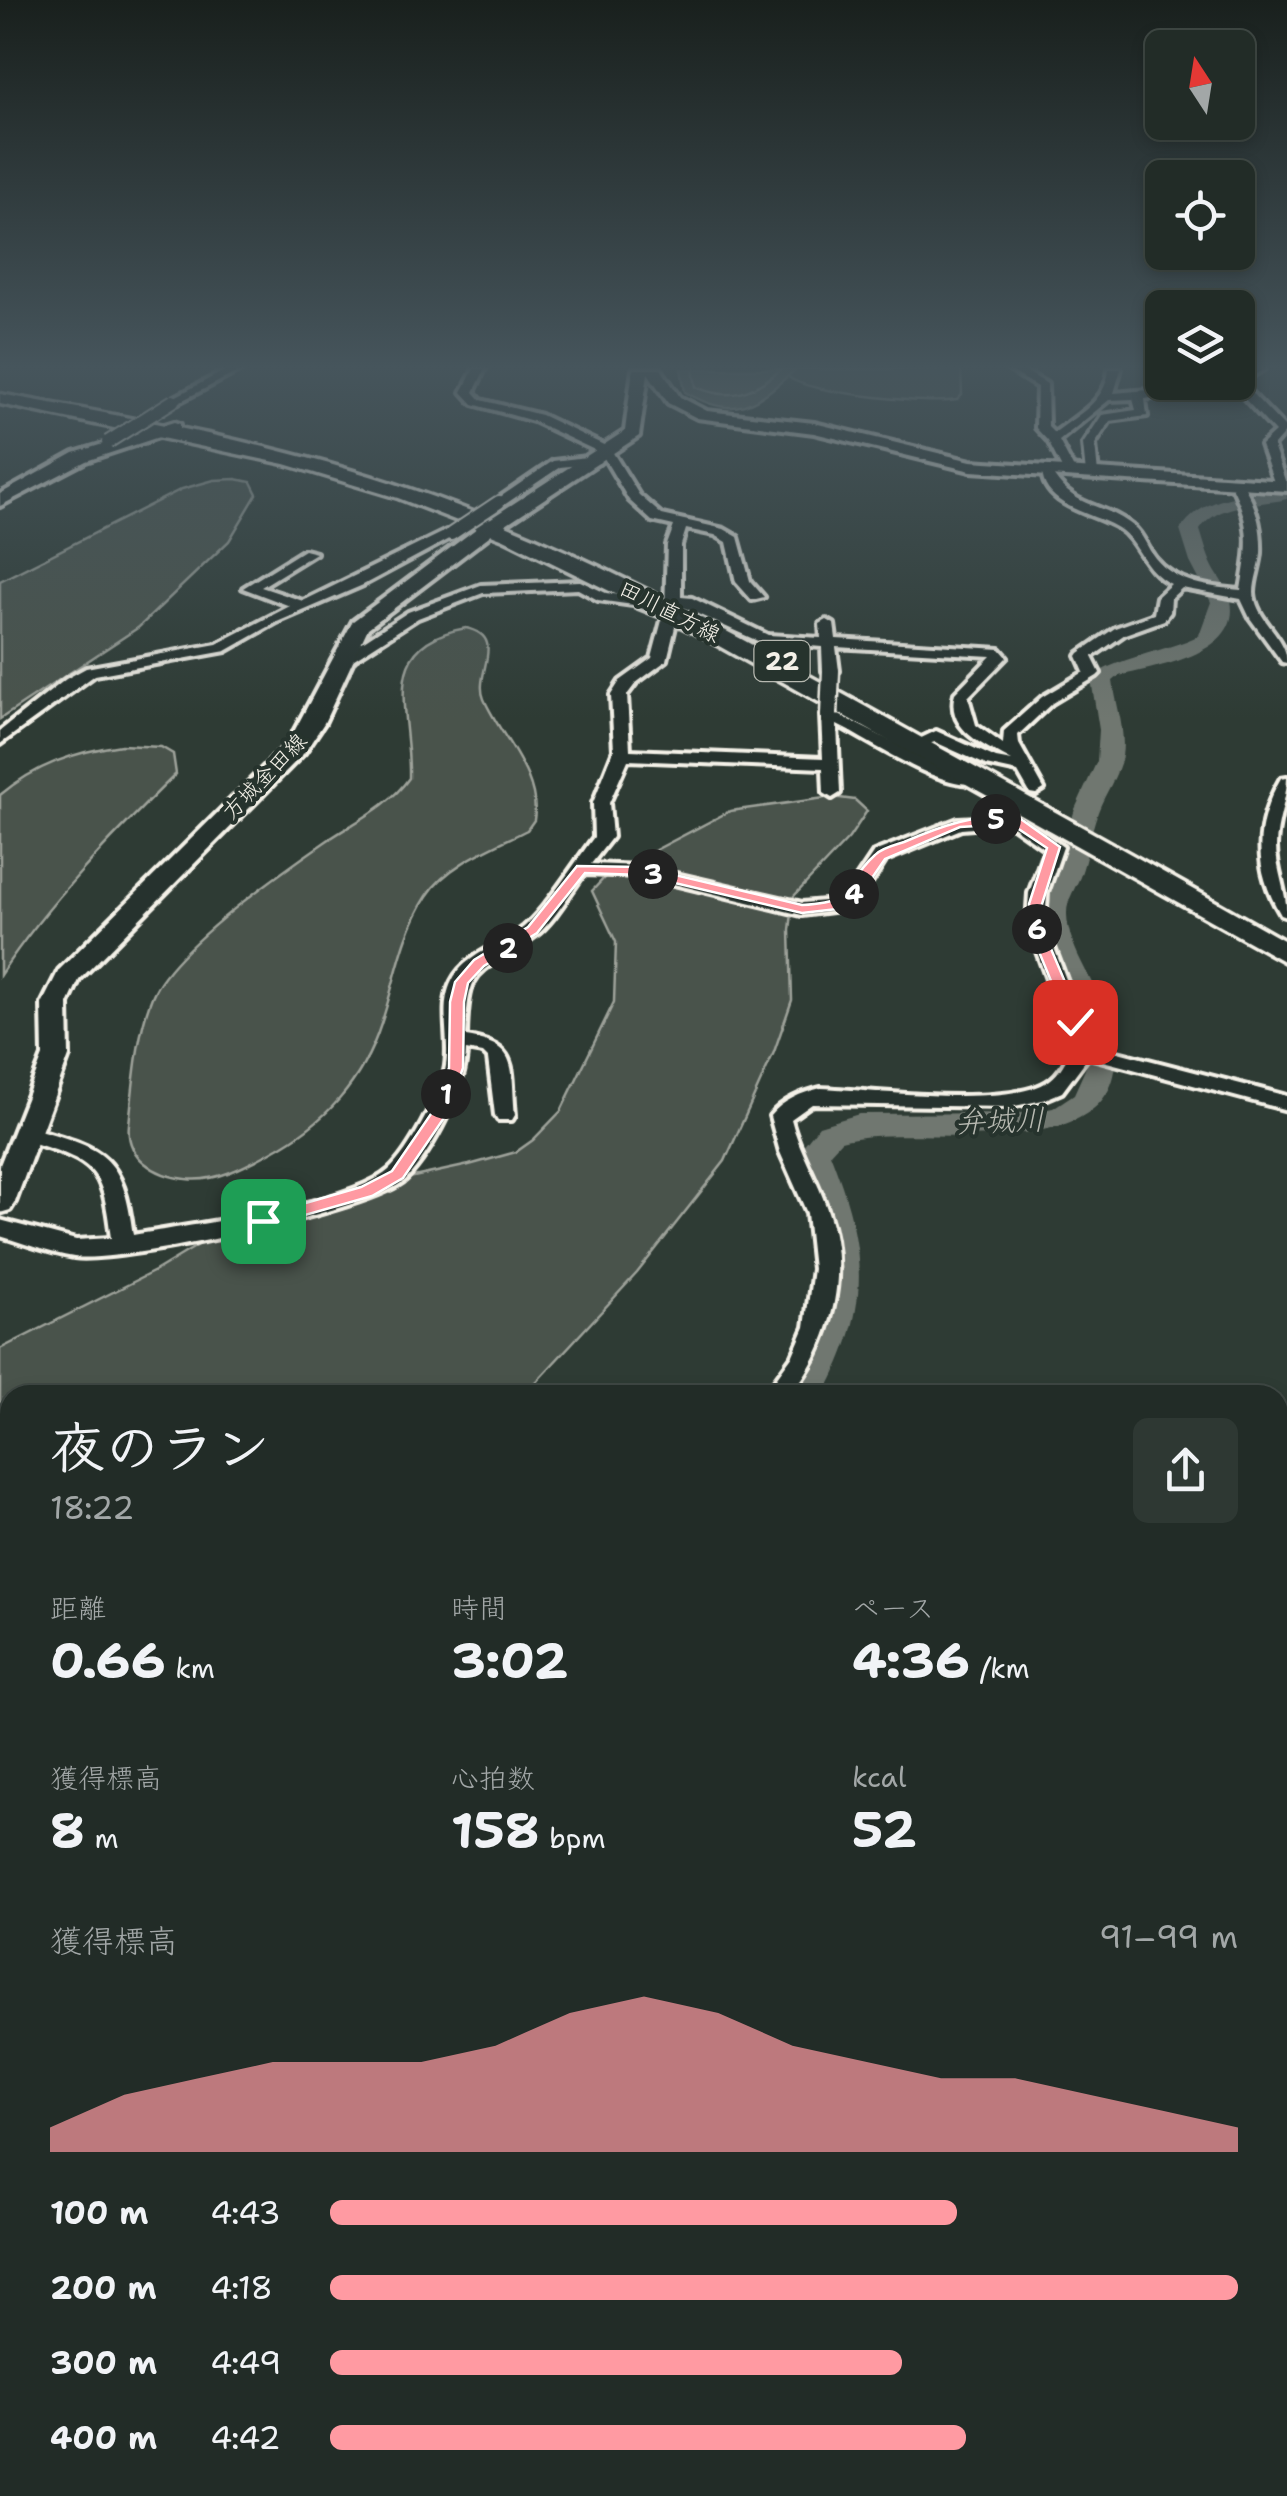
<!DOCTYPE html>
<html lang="ja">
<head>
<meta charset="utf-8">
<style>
	:root { --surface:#222c27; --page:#2e3833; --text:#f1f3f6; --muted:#a2a7a7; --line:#3f4844; --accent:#ff9aa2 }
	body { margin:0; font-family:"Shantell Sans","Klee One",sans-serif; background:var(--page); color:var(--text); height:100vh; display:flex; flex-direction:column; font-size:38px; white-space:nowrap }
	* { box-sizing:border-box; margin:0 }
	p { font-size:32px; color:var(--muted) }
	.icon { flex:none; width:55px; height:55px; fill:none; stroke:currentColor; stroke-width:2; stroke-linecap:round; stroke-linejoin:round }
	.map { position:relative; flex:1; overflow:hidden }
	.side { position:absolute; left:0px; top:1385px; width:1288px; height:1112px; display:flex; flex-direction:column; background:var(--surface); border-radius:30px 30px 0 0; box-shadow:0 5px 15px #0003,0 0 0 2px var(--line) }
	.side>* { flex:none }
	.needle { width:65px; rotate:348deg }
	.controls { position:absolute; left:1145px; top:30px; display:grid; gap:20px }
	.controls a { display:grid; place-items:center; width:110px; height:110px; border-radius:15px; background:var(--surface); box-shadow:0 5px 15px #0003,0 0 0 2px var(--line); font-size:50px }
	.pin { position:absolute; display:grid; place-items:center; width:85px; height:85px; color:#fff; margin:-42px; border-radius:20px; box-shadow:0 5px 15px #0006 }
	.km { position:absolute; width:50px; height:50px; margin:-25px; border-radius:50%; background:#222; color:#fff; font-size:28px; line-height:50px; text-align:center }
	.round { display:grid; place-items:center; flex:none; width:105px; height:105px; border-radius:15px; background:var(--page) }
	.summary { display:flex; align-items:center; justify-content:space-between; height:170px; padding:0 50px }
	h1 { font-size:55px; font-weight:700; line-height:75px }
	.stats { display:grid; grid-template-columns:repeat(3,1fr); gap:15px; height:170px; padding:10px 50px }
	.stats div { display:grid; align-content:center }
	.stats b { font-size:50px; font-weight:700 }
	.stats small { font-size:28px; font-weight:400 }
	.stats p { font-size:28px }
	.chart { height:280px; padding:20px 50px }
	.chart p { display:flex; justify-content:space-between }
	.chart svg { width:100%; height:180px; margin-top:10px; fill:var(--accent); opacity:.7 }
	ul { padding:0 50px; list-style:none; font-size:32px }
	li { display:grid; grid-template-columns:160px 120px 1fr; align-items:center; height:75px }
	li i { height:25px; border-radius:12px; background:var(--accent) }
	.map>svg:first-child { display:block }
	.green { fill:#48524c; stroke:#9ea29a; stroke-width:2.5 }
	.water { fill:#6f7770; stroke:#a4a8a0; stroke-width:2.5 }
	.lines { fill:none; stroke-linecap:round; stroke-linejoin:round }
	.shore { stroke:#bfc0b8; stroke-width:2.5 }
	.stream { stroke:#a4a8a0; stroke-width:8 }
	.river { fill:#6f7770; fill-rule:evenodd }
	.street-casing { stroke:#f4f1e8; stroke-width:8 }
	.secondary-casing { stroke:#f4f1e8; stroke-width:8 }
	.primary-casing { stroke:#f4f1e8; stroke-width:7 }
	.street { fill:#26332d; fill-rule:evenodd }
	.secondary { fill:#26332d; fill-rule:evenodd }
	.primary { fill:#26332d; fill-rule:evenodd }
	.street-bridge-far1-casing { stroke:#f4f1e8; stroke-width:16; stroke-linecap:butt }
	.street-bridge-casing { stroke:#f4f1e8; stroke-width:21; stroke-linecap:butt }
	.street-bridge-far1 { stroke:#26332d; stroke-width:12 }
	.street-bridge { stroke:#26332d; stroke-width:16 }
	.route { fill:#ff9aa2; stroke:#fff; stroke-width:2.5 }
	.labels { text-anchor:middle; stroke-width:8; stroke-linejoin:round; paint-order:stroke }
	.far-street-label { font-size:22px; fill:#f4f1e8; stroke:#26332d }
	.shield { fill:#26332d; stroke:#b6b8b0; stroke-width:2.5 }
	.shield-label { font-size:25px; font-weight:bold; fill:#f4f1e8 }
	.water-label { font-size:30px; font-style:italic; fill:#b8bab2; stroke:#26332d }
</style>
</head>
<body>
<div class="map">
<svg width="1287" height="2496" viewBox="0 0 1287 2496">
	<rect width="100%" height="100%" fill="#2e3b34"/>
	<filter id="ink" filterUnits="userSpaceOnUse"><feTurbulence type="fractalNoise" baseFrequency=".01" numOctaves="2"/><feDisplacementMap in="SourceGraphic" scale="20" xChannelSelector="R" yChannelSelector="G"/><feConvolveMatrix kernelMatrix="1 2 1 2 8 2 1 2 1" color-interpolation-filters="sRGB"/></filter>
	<g filter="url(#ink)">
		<g class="green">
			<path d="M 782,369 L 961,369 L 962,395 L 957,400 C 929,405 817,393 793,380 C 788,378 785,373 782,369 Z"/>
			<polygon points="236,479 251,482 257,494 229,541 139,627 0,719 0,581 182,489 214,480"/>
			<path d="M 466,628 C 509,637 473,674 484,699 C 501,738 541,775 534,820 L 527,830 C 494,847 447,864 427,896 C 401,936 396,981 381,1024 C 362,1083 325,1123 271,1152 C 246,1166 215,1183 186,1179 C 155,1176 125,1157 129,1124 C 134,1082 136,1037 152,997 C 171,949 280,873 325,842 C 354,822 389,807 409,778 C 411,712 375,644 466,628 Z"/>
			<path d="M 121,745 L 161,747 L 173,754 L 176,774 C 112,837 50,900 0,975 L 0,795 C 36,765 74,752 121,745 Z"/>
			<polygon points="832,797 855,800 867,811 849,838 794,896 790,930 792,1000 774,1052 725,1161 637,1273 524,1395 10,1395 10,1958 0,1961 0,1349 155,1271 235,1223 266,1209 469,1165 516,1152 533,1140 561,1111 614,1002 616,942 592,891 606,876 730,811"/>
		</g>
		<path class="water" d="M 681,369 L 796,369 C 756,404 737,422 685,392 Z"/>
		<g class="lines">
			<path class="shore" d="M 693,369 L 696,387 C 732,402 753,393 781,369"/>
			<g class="stream">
				<polyline points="1278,1970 1287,1969"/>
				<polyline points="728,2496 733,2488"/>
			</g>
			<g class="river">
				<path d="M 1287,487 L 1287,499 C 1257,506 1218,502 1200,530 C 1204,542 1207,555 1213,567 C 1218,577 1229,590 1231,601 C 1242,655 1153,667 1119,676 L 1113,681 C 1116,705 1126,730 1122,756 C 1118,776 1105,793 1098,812 C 1090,833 1088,856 1080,877 C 1075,889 1067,900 1067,913 C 1066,953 1112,1002 1116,1048 C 1125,1176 914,1119 841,1141 L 830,1153 C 866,1245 873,1306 824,1395 L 788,1395 C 839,1295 839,1256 799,1151 L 819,1126 L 859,1114 L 1027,1113 L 1053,1108 L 1074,1094 L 1087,1065 L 1083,1027 L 1046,938 L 1041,916 L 1075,809 L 1097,761 L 1099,730 L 1091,679 C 1108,659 1170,651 1199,635 L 1211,602 L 1190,562 L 1180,530 C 1206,492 1247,497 1287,487 Z"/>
				<rect x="0" y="2289" width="10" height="52"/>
			</g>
			<defs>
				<g id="street">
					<polygon points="228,369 243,369 177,403 167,401"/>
					<path d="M 474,369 L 485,369 L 474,392 L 481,400 L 541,415 L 610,448 L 639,495 L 662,515 L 724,529 L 738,537 L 750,581 L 764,597 L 752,600 L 736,582 L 727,542 L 715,535 L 686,529 L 681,545 L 681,597 L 692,598 L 768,635 L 821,638 L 820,624 L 827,620 L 834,624 L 836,639 L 1000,649 L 1007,657 L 968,697 L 976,725 L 1003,744 L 1004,731 L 1042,697 L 1084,672 L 1077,656 L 1079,653 L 1115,628 L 1154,614 L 1157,597 L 1171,584 C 1142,570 1140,542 1118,528 C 1092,512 1043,507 1042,470 L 1050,470 C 1074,511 1102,501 1133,526 C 1143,534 1147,548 1155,558 C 1176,584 1210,587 1241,590 C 1249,543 1252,524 1229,481 L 1239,478 C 1255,503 1262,524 1261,553 C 1260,566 1254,580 1254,593 C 1256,621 1287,636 1287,663 L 1282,662 L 1250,618 L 1241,599 L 1182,588 L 1171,598 L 1170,612 L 1164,620 L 1125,634 L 1092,657 L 1100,673 L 1097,676 L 1052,703 L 1018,735 L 1019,744 L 1044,789 L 1036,794 L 1030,793 L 1018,772 L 986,765 L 935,742 L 925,745 L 917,740 L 936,731 L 996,758 L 1012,761 C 986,746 945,730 955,693 L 991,656 L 836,647 L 839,671 L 831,676 L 823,671 L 822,647 L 760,642 L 680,606 L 667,660 L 636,683 L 627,695 L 630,750 L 823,758 L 821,715 L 829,710 L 952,772 L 978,774 L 986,779 C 955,801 870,740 837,725 L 840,793 L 832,798 L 824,793 L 823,768 L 628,760 L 609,803 L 612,837 L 591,864 L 641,866 L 802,903 L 836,900 L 850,888 L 874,852 L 958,819 L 1020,816 L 1063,847 L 1047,893 L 1045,924 L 1091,1045 L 1287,1096 L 1287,1110 L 1088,1057 L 1062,1092 L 1043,1100 L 1010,1107 L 812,1104 L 791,1119 C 799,1152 818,1180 828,1212 C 850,1275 831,1345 790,1395 L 764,1395 L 793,1355 L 805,1327 L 813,1269 L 807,1213 L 780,1152 L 770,1116 C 783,1100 801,1093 821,1088 C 872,1090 1011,1109 1050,1080 C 1060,1073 1066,1060 1072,1049 L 1027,924 L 1029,893 L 1045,849 L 1011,825 L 961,829 L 886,860 L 863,896 L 847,909 L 802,915 L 641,876 L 584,874 C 569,894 554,922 535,936 C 481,977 467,959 466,1037 C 521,1045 510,1068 515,1115 L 512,1120 L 498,1120 L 495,1115 L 488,1058 L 483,1053 L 466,1050 C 466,1088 432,1152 406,1179 C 375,1210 119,1264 74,1257 C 49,1253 24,1243 0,1236 L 0,1220 L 76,1240 L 111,1238 C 103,1161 91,1162 22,1139 L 18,1134 L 29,1127 C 104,1149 123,1153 133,1235 C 189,1225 350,1205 389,1170 C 410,1151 437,1097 445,1071 C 452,1043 438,1008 452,981 C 466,953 502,945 524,927 C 547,907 575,862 594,837 L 593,803 L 614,750 L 611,695 L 620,681 L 652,658 L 664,613 L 658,615 L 633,605 L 598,600 L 578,589 L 483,593 L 418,618 L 348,663 L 335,660 L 408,612 L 481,585 L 580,581 L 606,593 L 641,598 L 665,610 L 667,545 L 674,526 L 652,521 L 629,500 L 601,453 L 533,421 L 473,404 L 462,392 Z"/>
					<path d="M 1008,369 L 1022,369 L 1047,384 L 1048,427 L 1054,433 C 1077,415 1106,402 1109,369 L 1121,369 L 1114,393 L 1238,382 L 1238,377 L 1250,369 L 1264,369 L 1242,383 L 1287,430 L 1273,446 L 1287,486 L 1281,489 L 1275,485 L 1261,445 L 1275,432 L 1232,385 L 1145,399 L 1147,416 L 1110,421 L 1095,444 L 1098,474 L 1092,478 L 1086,474 L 1083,444 L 1102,415 L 1136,410 L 1133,399 L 1109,400 L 1059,441 L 1076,473 L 1066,476 L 1048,441 L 1036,428 L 1037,387 Z"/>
					<polygon points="595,456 601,460 599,463 560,467 504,505 493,502 553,461"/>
					<polygon points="446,531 458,534 363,585 277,622 226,651 95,675 0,744 0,731 66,679 86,668 217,644 290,606 243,588 304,550 316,553 261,587 303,601"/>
					<path d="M 1287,777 C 1287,801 1276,822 1276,847 C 1276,871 1287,892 1287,917 L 1281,915 C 1253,869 1254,824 1281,778 Z"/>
					<polygon points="1287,1498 1287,1758 1278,1754 1278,1502"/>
					<polygon points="1287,1915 1287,1947 1278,1948 1278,1917"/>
					<polygon points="0,2359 10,2360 10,2396 0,2395"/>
					<polygon points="659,2488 708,2488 711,2496 662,2496"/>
				</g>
				<g id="secondary">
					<polygon points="633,369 661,369 680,397 707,411 814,423 971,461 1287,481 1287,491 971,471 814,433 697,418 668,403 648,373 639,436 497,530 368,628 324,723 304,753 79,980 68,1004 69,1056 15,1202 10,1210 0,1213 0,1165 43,1056 42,1004 59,970 288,743 353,621 485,522 625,431"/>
					<polygon points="174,422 180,424 180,430 86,461 0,506 0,494 74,453"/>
				</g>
				<path id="primary" d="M 0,394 C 139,419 279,444 413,490 C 569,543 713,623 857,702 C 1000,781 1144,861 1287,942 L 1287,963 L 701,636 L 504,539 L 398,498 L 285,464 L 0,404 Z"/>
			</defs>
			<use href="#street" class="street-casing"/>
			<use href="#secondary" class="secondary-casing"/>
			<use href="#primary" class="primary-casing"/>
			<use href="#street" class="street"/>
			<use href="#secondary" class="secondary"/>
			<use href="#primary" class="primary"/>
			<defs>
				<g id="street-bridge-far1">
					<polyline points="108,442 173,401"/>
					<polyline points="451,534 499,502"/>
				</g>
				<polyline id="street-bridge" points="829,715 831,671"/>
			</defs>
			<use href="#street-bridge-far1" class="street-bridge-far1-casing"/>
			<use href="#street-bridge" class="street-bridge-casing"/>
			<use href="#street-bridge-far1" class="street-bridge-far1"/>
			<use href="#street-bridge" class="street-bridge"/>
		</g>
	</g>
	<linearGradient id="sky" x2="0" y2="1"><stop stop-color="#19201d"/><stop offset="0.51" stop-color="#46555c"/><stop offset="1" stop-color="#46555c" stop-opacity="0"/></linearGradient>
	<rect width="1287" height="719" fill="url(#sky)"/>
	<path class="route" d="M 1018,817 L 1060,847 L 1042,904 L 1043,930 L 1082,1022 L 1080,1026 L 1068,1022 L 1030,930 L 1029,904 L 1047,848 L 1011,824 L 960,827 L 885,859 L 861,894 L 846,908 L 802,913 L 641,875 L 585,873 L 537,933 L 484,966 L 468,983 L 464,1002 L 463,1068 L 446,1115 L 403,1178 L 372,1196 L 263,1227 L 255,1221 L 257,1217 L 361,1187 L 392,1171 L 431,1114 L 449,1068 L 450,1002 L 455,982 L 474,960 L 528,927 L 577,866 L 641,867 L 802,905 C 862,902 841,885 875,855 C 881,848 895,845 904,842 C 941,826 977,813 1018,817 Z"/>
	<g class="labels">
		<g class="far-street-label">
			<text transform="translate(670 611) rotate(27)" y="8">田川直方線</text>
			<text transform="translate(264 776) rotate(-46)" y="8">方城金田線</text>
		</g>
		<rect class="shield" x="754.5" y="641" width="55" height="40" rx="8"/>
		<g class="shield-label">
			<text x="782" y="670">22</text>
		</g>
		<g class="water-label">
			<text transform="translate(1000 1121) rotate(-2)" y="10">弁城川</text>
		</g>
	</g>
</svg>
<div class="controls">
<a><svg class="needle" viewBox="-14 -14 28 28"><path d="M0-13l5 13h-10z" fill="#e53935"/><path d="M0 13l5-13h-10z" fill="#a2a7a7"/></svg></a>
<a><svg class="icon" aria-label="locate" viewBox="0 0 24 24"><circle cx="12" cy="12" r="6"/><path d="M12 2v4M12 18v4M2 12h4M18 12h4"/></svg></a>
<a><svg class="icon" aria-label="layers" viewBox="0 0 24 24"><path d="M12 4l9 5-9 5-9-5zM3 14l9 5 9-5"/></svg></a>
</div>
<div class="pin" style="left:263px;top:1221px;background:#1e9e55"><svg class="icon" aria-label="arrive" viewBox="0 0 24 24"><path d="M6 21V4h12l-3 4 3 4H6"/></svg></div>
<div class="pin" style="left:1075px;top:1022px;background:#d93025"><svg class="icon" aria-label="check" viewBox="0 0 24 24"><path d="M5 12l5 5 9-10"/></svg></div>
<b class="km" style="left:446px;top:1094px">1</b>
<b class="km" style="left:508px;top:948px">2</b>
<b class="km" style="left:653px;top:874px">3</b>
<b class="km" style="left:854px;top:894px">4</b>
<b class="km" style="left:996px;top:819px">5</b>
<b class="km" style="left:1037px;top:929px">6</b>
<section class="side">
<div class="summary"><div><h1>夜のラン</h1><p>18:22</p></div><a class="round"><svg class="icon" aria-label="share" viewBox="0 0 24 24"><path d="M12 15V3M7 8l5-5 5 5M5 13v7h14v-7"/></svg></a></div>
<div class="stats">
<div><p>距離</p><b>0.66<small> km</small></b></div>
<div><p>時間</p><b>3:02</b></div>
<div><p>ペース</p><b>4:36<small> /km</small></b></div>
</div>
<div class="stats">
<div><p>獲得標高</p><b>8<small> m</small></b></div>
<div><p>心拍数</p><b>158<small> bpm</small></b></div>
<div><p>kcal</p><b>52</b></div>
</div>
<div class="chart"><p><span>獲得標高</span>91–99 m</p>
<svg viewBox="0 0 160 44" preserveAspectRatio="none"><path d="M0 44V38L10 30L20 26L30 22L40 22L50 22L60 18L70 10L80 6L90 10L100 18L110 22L120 26L130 26L140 30L150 34L160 38V44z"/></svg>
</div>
<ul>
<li><b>100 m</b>4:43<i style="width:69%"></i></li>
<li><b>200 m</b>4:18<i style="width:100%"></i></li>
<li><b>300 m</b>4:49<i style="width:63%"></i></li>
<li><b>400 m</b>4:42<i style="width:70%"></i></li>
</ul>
</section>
</div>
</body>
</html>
